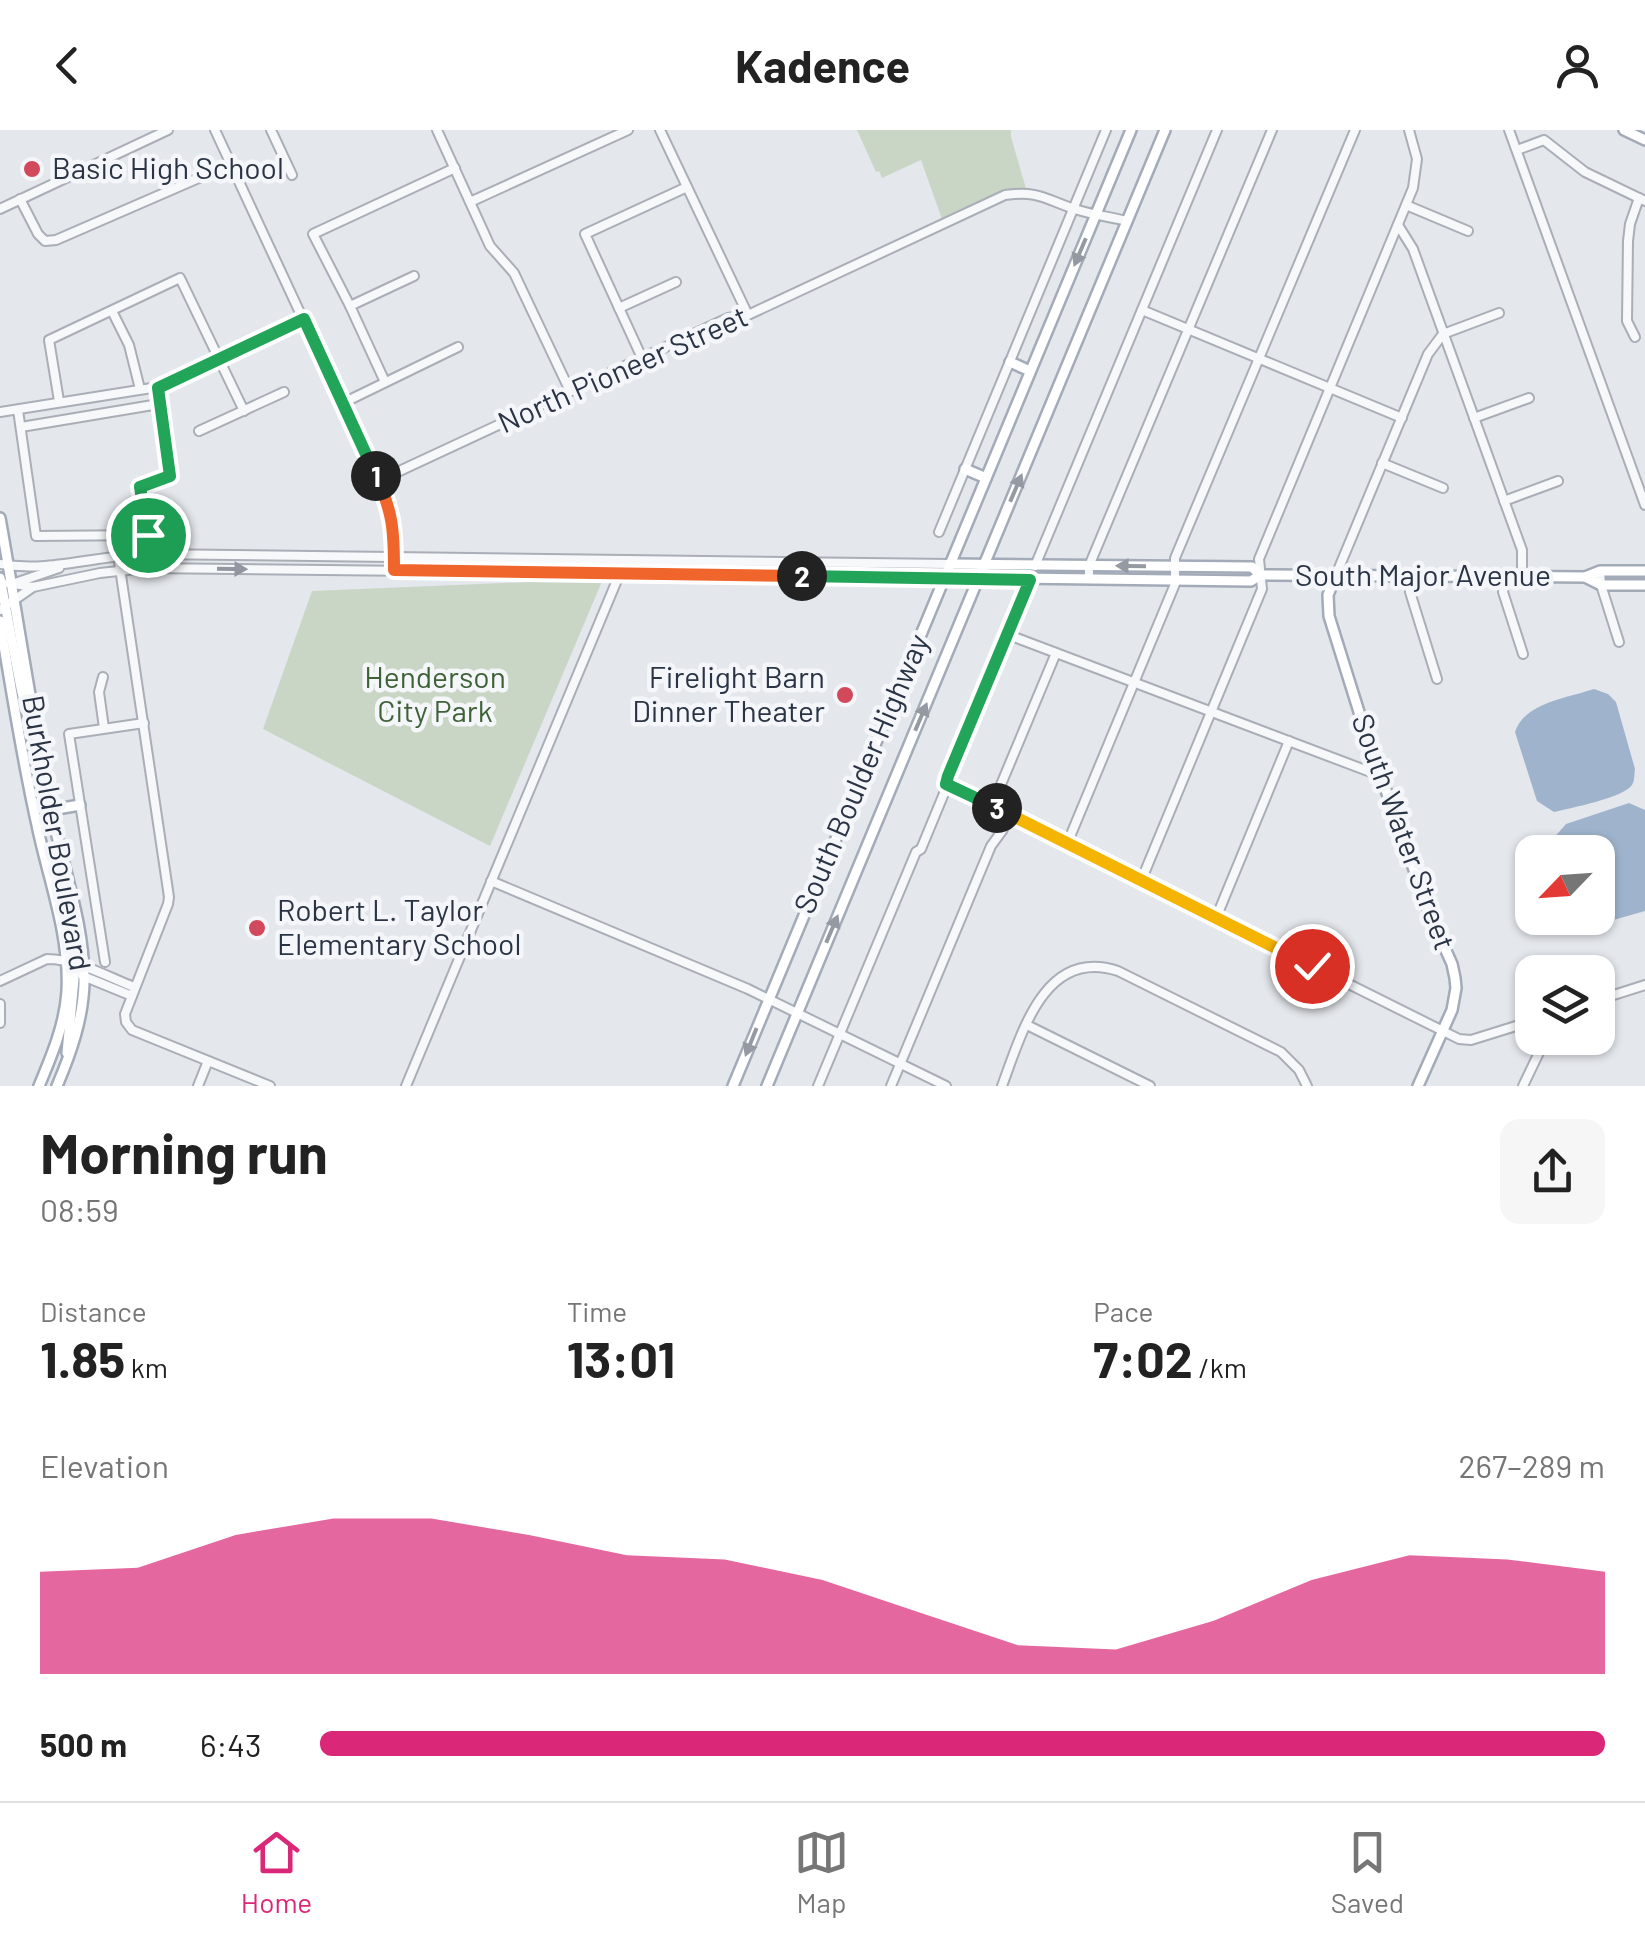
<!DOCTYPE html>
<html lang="en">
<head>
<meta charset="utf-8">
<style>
	:root { --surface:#fff; --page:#f6f6f6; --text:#222; --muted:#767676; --line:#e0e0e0; --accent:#db2777 }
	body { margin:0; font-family:Barlow,sans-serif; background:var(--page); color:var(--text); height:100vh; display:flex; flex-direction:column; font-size:38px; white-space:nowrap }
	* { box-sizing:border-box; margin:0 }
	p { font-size:32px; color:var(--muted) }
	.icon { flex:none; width:55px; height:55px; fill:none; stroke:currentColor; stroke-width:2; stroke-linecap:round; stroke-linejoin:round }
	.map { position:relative; height:956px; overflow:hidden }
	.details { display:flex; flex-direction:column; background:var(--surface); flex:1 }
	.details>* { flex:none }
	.needle { width:65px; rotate:245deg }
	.fabs { position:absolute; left:1515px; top:705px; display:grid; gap:20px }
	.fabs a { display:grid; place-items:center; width:100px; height:100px; border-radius:20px; background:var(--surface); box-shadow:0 2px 8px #0004; font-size:50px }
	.pin { position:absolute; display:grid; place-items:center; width:85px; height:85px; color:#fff; margin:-42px; border:5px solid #fff; border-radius:50%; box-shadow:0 2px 10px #0007 }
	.km { position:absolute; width:50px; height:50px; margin:-25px; border-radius:50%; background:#222; color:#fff; font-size:28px; line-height:50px; text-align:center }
	.round { display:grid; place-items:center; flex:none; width:105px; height:105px; border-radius:20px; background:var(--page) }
	.summary { display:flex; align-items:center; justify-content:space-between; height:170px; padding:0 40px }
	h1 { font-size:55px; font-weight:700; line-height:75px }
	.figures { display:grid; grid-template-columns:repeat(3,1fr); gap:15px; height:170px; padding:10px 40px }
	.figures div { display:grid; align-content:center }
	.figures b { font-size:50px; font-weight:700 }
	.figures small { font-size:28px; font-weight:400 }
	.figures p { font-size:28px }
	.chart { height:280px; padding:20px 40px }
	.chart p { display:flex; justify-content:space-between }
	.chart svg { width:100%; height:180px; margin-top:10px; fill:var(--accent); opacity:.7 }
	ul { padding:0 40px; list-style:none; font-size:32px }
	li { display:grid; grid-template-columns:160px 120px 1fr; align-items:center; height:75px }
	li i { height:25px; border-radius:12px; background:var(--accent) }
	header { display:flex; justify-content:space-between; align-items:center; height:130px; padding:0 40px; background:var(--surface); font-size:45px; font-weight:700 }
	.dock { display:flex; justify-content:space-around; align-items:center; height:140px; border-top:2px solid var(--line); background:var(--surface); font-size:28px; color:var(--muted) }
	.dock a { display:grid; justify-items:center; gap:5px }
	.dock .active { color:var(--accent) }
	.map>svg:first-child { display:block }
	.green { fill:#c9d6c5 }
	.water { fill:#9fb4cc }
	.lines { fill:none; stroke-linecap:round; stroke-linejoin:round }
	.minor-casing { stroke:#a9aeb7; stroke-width:12 }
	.major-casing { stroke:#a3abb8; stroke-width:14 }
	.minor { stroke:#f7f8fa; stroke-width:8 }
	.major { stroke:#fff; stroke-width:9 }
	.oneway { fill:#959aa2 }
	.oneway2 { fill:#9196a0 }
	.split-1-casing { stroke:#fff; stroke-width:20 }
	.split-2-casing { stroke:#fff; stroke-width:20 }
	.split-3-casing { stroke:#fff; stroke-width:20 }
	.split-4-casing { stroke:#fff; stroke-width:20 }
	.split-1 { stroke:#22a559; stroke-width:12 }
	.split-2 { stroke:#f0652b; stroke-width:12 }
	.split-3 { stroke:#22a559; stroke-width:12 }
	.split-4 { stroke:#f5b400; stroke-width:12 }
	.poi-dot { fill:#d1495b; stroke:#f4f6f9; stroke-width:4 }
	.labels { text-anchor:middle; stroke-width:9; stroke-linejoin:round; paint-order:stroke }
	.poi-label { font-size:30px; fill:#2b3445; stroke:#f4f6f9; text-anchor:start }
	.street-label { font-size:30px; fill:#2b3445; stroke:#f4f6f9 }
	.park-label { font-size:30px; fill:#3f6138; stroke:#f4f6f9 }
</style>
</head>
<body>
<header><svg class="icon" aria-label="back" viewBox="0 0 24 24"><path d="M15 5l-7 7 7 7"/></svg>Kadence<svg class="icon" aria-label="person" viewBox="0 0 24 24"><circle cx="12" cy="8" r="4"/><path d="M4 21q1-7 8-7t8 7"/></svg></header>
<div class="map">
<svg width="1645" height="956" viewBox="0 0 1645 956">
	<rect width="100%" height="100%" fill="#e4e7ec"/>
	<g class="green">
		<polygon points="857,0 1011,0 1011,7 1027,62 1005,65 943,92 921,30 882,48 879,41 876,42"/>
		<polygon points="603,449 490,716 263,599 312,461"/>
	</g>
	<g class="water">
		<path d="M 1594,559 L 1608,564 L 1616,572 L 1635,639 C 1634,645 1635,650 1632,655 C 1623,668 1570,678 1554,682 L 1537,671 L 1515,602 C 1524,573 1567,568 1594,559 Z"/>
		<polygon points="1629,673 1645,680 1645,781 1589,797 1574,788 1598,788 1598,722 1552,722 1552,710 1566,694"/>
	</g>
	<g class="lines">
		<defs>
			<g id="minor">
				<polyline points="215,0 388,372 393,394 394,426"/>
				<polyline points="271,0 292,45"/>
				<polyline points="437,0 490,116 514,143 570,261"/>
				<polyline points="660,0 748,185"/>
				<polyline points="1509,0 1645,375"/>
				<polyline points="1517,20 1544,10 1585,42 1645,71"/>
				<polyline points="20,69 38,104 45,111 56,110 231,34"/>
				<polyline points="470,72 628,0"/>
				<polyline points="1406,75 1468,101"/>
				<polyline points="0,79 168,0"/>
				<polyline points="1398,95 1413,119 1522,420 1522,446"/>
				<polyline points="350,176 414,146"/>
				<polyline points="619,178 676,152"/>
				<polyline points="1142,180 1402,288"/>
				<polyline points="112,181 129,215 140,259"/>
				<polyline points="1635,207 1627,191 1628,111 1630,94 1639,68"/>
				<polyline points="642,228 585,104 687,57"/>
				<polyline points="385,252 350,176 313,104 455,38"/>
				<polyline points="59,271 49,210 180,148 244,281"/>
				<polyline points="343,273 458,217"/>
				<polyline points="18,280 36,406 148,405 140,357 170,346 158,257"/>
				<polyline points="0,282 158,257 304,189"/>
				<polyline points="1474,288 1529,268"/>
				<polyline points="21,297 159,274"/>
				<polyline points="199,301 284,262"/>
				<polyline points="1382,333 1443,358"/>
				<path d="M 378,351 L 728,188 L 748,185 L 1005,65 C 1041,60 1047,71 1078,80 C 1094,85 1111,87 1127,91"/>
				<polyline points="1504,371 1558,351"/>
				<polyline points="939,402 1106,0"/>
				<polyline points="118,425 169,767 168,774 125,884 126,892 132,900 270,956"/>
				<path d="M 0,434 C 49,443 98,425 147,424 L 950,434"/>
				<polyline points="1035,436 1217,0"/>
				<polyline points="1600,441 1601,455 1619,512"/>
				<polyline points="1336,445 1428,224 1443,204 1499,183"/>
				<polyline points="1411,446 1410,462 1437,549"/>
				<polyline points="1505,446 1503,462 1523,524"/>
				<polyline points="1089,449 1089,436 1272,0"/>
				<polyline points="8,453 33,457 100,443 147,438 944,447"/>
				<polyline points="15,453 59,438"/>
				<polyline points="0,480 33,457"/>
				<polyline points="1006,504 1381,646"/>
				<polyline points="103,547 99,562 104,598"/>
				<polyline points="946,653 1459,909 1471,910 1532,891"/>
				<polyline points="992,676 1056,523"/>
				<polyline points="1067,714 1175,454 1175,428 1355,0"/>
				<polyline points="491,751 748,859 946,956"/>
				<polyline points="1141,751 1262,459 1259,429 1413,58 1417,29 1409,0"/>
				<polyline points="1216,788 1289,611"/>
				<polyline points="105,832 69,604 144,593"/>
				<polyline points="69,834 83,846 132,866"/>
				<path d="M 0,851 L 47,829 C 77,829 106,846 134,857"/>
				<polyline points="1598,870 1645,855"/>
				<polyline points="0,874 0,893"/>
				<polyline points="1027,895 1150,956"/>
				<polyline points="198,956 208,931"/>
				<polyline points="406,956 620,443"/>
				<polyline points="818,956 916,722 921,719 945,661 948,646 1029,449"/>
				<polyline points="891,956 991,716 1002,701 1010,685"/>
				<path d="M 1002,956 C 1022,902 1045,817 1118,841 L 1281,922 L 1299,940 L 1307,956"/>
				<polyline points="1523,956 1546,908"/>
			</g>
			<g id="major">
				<polyline points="1624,0 1645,10"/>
				<polyline points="1010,232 1030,241"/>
				<polyline points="965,339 986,348"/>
				<path d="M 0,388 C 17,483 31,579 50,674 C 61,733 85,793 84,853 C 83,889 71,923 57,956"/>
				<polyline points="950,434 1252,437 1260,445"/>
				<polyline points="1336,445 1328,465 1329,486 1364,598 1430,785 1452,834 1455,848 1456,858 1452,880 1418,956"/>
				<polyline points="944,447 1251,451 1260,445 1585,447 1600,441 1645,441"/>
				<polyline points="1585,447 1601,455 1645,455"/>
				<polyline points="0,448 21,558 28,588 34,599"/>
				<path d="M 0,491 C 11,559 22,628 37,695 C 48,749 70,804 67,861 C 65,894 52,925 39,956"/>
				<polyline points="51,680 80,675"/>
				<polyline points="62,774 80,837"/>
				<polyline points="67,923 74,849 68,835"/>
				<polyline points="733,956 1131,0"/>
				<polyline points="767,956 1165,0"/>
			</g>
		</defs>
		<use href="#minor" class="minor-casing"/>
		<use href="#major" class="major-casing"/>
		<use href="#minor" class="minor"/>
		<use href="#major" class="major"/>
	</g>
	<defs><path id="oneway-solid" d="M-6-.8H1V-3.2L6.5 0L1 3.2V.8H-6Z" transform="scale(2.5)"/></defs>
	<g class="oneway">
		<use href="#oneway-solid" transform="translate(1080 122) rotate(113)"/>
		<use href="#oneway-solid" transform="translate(1016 358) rotate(-67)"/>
		<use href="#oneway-solid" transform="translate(1131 436) rotate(-179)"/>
		<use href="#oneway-solid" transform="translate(921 587) rotate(-67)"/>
		<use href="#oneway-solid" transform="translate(832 799) rotate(-67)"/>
		<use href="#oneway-solid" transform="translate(751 912) rotate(112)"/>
	</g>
	<use class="oneway2" href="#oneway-solid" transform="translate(232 439) rotate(1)"/>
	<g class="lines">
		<defs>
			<polyline id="split-1" points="148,405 140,357 170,346 158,258 304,189 376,346"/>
			<path id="split-2" d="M 376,346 C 393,382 394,401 394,440 L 802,446"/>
			<polyline id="split-3" points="802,446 1030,450 948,646 946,654 997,678"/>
			<polyline id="split-4" points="997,678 1312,836"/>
		</defs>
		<use href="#split-1" class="split-1-casing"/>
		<use href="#split-2" class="split-2-casing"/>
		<use href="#split-3" class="split-3-casing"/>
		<use href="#split-4" class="split-4-casing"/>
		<use href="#split-1" class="split-1"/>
		<use href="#split-2" class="split-2"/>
		<use href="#split-3" class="split-3"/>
		<use href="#split-4" class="split-4"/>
	</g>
	<g class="poi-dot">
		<circle cx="32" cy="39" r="10"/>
		<circle cx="845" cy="565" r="10"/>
		<circle cx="257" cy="798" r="10"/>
	</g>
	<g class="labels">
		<g class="poi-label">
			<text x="52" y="49">Basic High School</text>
			<text x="825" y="558" text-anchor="end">Firelight Barn<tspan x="825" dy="34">Dinner Theater</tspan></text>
			<text x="277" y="791">Robert L. Taylor<tspan x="277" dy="34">Elementary School</tspan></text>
		</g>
		<g class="street-label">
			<text transform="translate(623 240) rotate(-24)" y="10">North Pioneer Street</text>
			<text x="1423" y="456">South Major Avenue</text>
			<text transform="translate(862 644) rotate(-67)" y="10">South Boulder Highway</text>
			<text transform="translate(1403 702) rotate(70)" y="10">South Water Street</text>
			<text transform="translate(56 703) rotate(80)" y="10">Burkholder Boulevard</text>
		</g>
		<g class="park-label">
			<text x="435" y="558">Henderson<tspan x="435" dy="34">City Park</tspan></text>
		</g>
	</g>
</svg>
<div class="fabs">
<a><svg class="needle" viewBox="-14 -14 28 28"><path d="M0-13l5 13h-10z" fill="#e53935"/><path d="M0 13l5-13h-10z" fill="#767676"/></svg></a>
<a><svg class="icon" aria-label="layers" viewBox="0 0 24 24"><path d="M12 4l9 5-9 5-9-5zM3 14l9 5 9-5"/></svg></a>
</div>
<div class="pin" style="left:148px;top:405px;background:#1e9e55"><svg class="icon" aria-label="arrive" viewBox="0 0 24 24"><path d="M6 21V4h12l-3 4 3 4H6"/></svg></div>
<div class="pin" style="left:1312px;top:836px;background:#d93025"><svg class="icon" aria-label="check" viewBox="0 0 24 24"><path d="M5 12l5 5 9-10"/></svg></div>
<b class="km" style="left:376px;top:346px">1</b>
<b class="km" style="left:802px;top:446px">2</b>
<b class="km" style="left:997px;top:678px">3</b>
</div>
<section class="details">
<div class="summary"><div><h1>Morning run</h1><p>08:59</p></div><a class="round"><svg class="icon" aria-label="share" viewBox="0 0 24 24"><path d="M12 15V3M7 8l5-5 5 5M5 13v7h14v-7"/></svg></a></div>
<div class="figures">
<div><p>Distance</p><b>1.85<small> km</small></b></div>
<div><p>Time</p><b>13:01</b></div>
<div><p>Pace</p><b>7:02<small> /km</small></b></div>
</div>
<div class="chart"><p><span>Elevation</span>267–289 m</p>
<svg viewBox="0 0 160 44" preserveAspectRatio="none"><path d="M0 44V19L10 18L20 10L30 6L40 6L50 10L60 15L70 16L80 21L90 29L100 37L110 38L120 31L130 21L140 15L150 16L160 19V44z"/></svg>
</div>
<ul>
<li><b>500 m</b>6:43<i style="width:100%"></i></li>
</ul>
</section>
<nav class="dock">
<a class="active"><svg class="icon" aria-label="home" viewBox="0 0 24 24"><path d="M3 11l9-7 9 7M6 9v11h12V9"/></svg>Home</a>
<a><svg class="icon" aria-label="map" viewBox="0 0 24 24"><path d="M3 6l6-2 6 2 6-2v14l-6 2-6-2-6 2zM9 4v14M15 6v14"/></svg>Map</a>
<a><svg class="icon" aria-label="saved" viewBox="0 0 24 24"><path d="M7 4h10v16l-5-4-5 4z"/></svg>Saved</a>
</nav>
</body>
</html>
